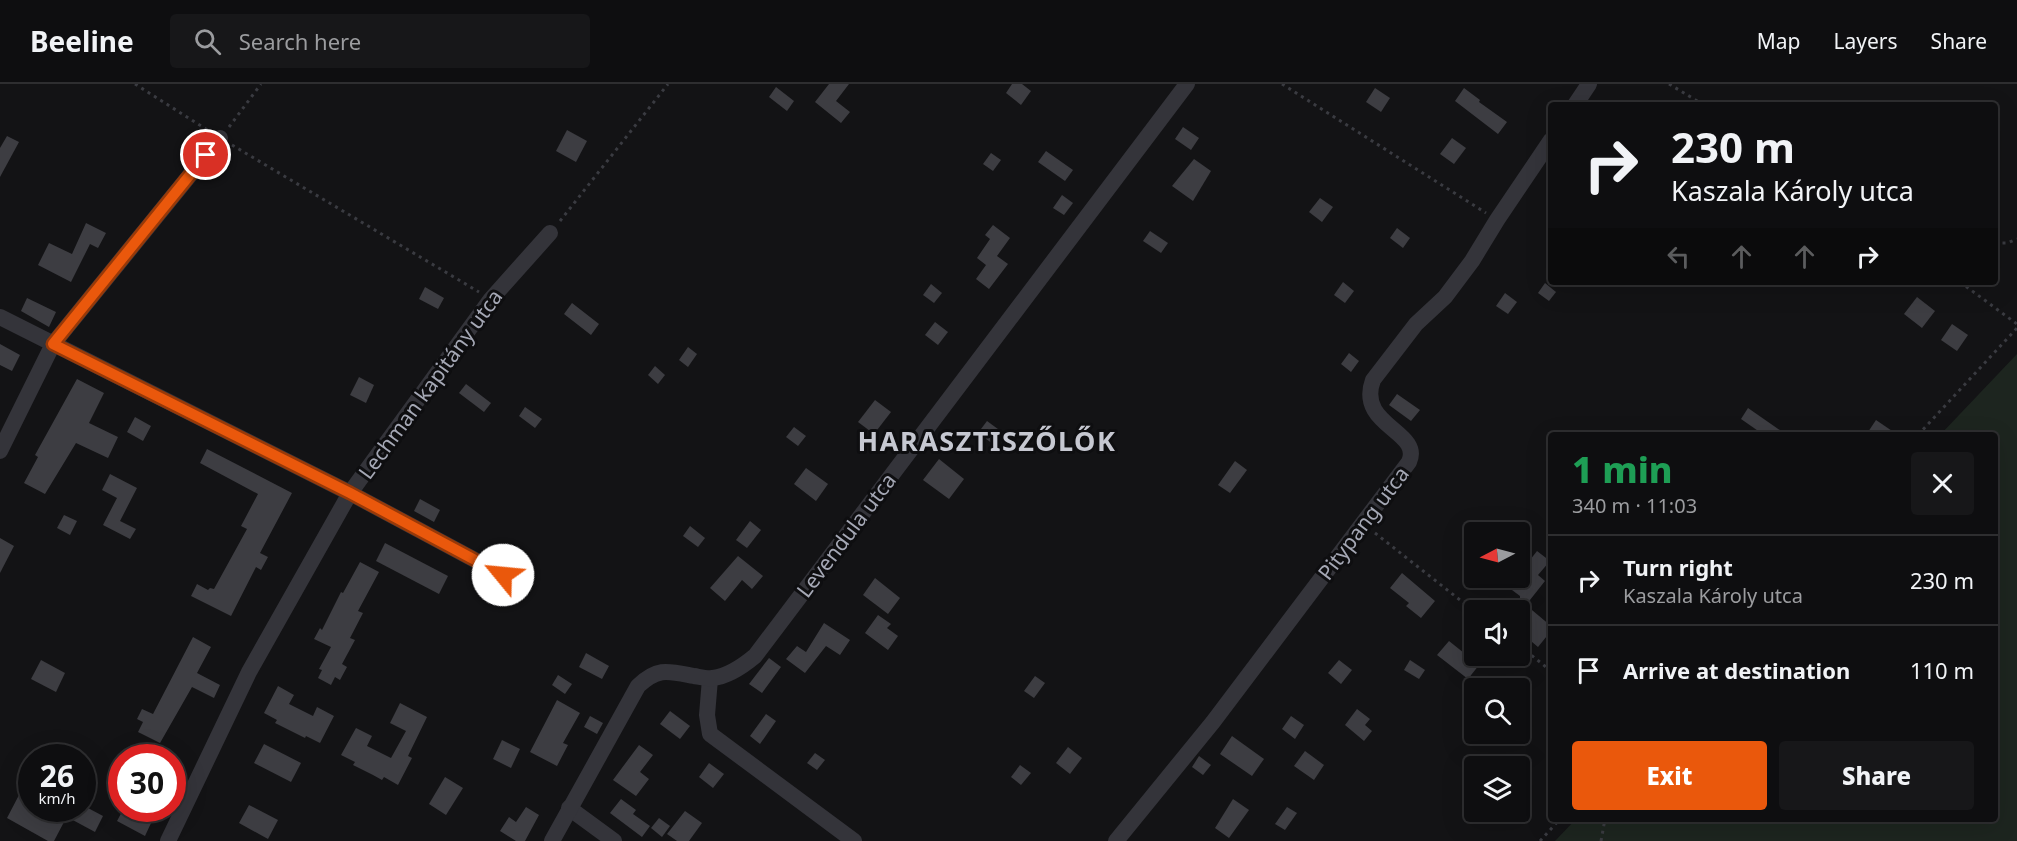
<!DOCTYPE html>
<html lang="en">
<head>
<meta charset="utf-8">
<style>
	:root { --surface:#0e0e10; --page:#171719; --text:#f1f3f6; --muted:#9b9c9f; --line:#2e2e30; --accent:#ea580c }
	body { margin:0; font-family:"Noto Sans",sans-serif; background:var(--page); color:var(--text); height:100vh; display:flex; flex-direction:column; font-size:22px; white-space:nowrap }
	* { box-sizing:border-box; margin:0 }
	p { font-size:20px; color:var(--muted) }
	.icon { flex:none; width:33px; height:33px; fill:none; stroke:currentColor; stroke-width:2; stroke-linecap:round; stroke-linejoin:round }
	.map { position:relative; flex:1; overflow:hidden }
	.details { position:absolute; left:1548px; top:348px; width:450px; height:390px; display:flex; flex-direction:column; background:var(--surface); border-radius:6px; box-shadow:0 6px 24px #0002,0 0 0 2px var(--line) }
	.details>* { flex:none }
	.top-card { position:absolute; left:1548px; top:18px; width:450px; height:183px; border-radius:6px; box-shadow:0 6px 24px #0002,0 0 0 2px var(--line); background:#0e0e10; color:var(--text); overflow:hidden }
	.needle { width:39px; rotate:264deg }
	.fabs { position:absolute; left:1464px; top:438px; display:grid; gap:12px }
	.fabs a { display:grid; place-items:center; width:66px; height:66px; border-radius:6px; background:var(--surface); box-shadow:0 6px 24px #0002,0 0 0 2px var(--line); font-size:30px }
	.speed { position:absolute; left:18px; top:660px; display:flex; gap:12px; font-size:30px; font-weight:700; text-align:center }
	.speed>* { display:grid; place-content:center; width:78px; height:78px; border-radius:50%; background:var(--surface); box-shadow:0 6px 24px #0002,0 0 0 2px var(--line); line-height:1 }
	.speed small { font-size:15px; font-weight:400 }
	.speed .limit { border:9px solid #d22; background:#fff; color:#111 }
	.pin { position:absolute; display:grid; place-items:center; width:51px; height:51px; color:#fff; margin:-26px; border:3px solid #fff; border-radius:50%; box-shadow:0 2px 6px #0007 }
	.me { position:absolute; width:66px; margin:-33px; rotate:298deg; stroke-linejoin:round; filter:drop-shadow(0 0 4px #0008) }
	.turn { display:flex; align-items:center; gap:21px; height:126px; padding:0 24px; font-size:27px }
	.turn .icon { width:78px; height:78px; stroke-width:2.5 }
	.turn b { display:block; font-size:42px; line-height:51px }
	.lanes { display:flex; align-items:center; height:57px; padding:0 24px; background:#0003; justify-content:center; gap:30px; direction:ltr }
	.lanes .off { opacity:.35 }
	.round { display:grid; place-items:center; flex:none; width:63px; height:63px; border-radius:6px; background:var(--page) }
	.head { display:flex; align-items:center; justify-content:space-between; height:102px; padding:0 24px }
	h1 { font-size:36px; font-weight:800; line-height:45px; color:#1e9e55 }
	.primary-button { display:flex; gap:12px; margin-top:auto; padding:12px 24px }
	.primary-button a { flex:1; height:69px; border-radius:6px; background:var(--accent); color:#fff; font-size:24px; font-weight:800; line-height:69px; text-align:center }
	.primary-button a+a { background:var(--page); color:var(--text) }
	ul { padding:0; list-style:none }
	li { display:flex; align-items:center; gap:18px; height:90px; padding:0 24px; border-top:2px solid var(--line) }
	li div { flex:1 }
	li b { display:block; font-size:22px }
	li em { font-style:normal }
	header { display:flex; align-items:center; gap:36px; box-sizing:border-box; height:84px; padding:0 30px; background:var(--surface); border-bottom:2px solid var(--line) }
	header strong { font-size:28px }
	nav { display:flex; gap:33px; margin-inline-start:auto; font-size:21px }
	.search { width:420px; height:54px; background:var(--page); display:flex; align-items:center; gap:15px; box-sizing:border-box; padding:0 21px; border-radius:6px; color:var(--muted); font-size:22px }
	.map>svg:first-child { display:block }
	.green { fill:#1d251f }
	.building { fill:#3d3d42 }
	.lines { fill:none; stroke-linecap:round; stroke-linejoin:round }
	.path { stroke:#3a3b41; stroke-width:3; stroke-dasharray:3 4.5; stroke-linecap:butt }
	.minor { stroke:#34343a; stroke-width:16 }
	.route-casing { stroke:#983908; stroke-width:15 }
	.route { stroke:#ea580c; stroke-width:10 }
	.labels { text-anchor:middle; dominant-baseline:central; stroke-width:6; stroke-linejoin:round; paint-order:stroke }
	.street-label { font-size:21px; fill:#a5a8b5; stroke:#0e0e10 }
	.district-label { font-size:27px; font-weight:bold; letter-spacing:1.5px; fill:#c6c8d1; stroke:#0e0e10 }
</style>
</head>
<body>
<header>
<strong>Beeline</strong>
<div class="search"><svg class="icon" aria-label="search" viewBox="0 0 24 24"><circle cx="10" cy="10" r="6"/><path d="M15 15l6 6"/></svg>Search here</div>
<nav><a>Map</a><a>Layers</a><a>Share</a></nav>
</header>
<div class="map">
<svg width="2017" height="757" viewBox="0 0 2017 757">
	<rect width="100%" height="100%" fill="#131315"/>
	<polygon class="green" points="2017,270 2017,757 1555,757 1576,735 1995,735 1995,351 1940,351"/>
	<g class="building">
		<polygon points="829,0 849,0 836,17 850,28 841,39 815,18"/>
		<polygon points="1012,0 1022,0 1031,7 1021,21 1006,9"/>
		<polygon points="776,3 794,17 787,27 769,13"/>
		<polygon points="1375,4 1390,14 1381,28 1366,18"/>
		<polygon points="1464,4 1480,16 1479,18 1507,38 1498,50 1455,17"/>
		<polygon points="1183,43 1199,54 1191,66 1175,55"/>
		<polygon points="567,46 587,57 576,78 556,67"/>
		<polygon points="7,52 19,58 0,93 0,64"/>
		<polygon points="1452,54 1466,64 1454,80 1440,70"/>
		<polygon points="1046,67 1073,86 1065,97 1038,78"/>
		<polygon points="991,69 1001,76 993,87 983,80"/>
		<polygon points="1194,75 1211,87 1193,117 1172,102"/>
		<polygon points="1062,111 1073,119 1064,131 1053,124"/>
		<polygon points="1320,114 1333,123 1322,138 1309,128"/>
		<polygon points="86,139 106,149 98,164 90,160 71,198 38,181 49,159 72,170"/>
		<polygon points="993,141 1010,154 997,172 1008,180 989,205 976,195 986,181 977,174 990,155 985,151"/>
		<polygon points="1397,144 1410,154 1403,164 1390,154"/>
		<polygon points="1150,147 1168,159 1161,169 1143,157"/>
		<polygon points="1343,198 1354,207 1345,219 1334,211"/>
		<polygon points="1545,199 1556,208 1549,217 1538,209"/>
		<polygon points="931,200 942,209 934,219 923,211"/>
		<polygon points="425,203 444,214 438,225 419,215"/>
		<polygon points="1505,209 1517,218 1508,230 1496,222"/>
		<polygon points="1917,213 1935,227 1922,244 1904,230"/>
		<polygon points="27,214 56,228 49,243 21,227"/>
		<polygon points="572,219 599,240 591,251 564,230"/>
		<polygon points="935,238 948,248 938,261 925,251"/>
		<polygon points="1952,240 1968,251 1957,267 1941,256"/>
		<polygon points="0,260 20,271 12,287 0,281"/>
		<polygon points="688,263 697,270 688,283 679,276"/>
		<polygon points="1349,269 1359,277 1351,288 1341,280"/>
		<polygon points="655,282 665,291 658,300 648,291"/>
		<polygon points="359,293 374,301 366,319 350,311"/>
		<polygon points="77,295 104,309 89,339 118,353 108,374 76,359 45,410 24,399 38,373 35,371"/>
		<polygon points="466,300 491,319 484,328 459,309"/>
		<polygon points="1397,310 1420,326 1411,337 1389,321"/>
		<polygon points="875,316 891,328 874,350 858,338"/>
		<polygon points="525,323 542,335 535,344 519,332"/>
		<polygon points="1748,324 1787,351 1764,351 1741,335"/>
		<polygon points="135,333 151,342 143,357 127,348"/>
		<polygon points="1876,336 1898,351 1866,351"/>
		<polygon points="987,337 1002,348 993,360 978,349"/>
		<polygon points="794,343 806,352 798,362 786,353"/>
		<polygon points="207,365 292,409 260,469 268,473 261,486 256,483 231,532 191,512 197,500 208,506 210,504 214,505 247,445 241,442 258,410 200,379"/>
		<polygon points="939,375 964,395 949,415 923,396"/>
		<polygon points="1235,377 1247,386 1230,409 1218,401"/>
		<polygon points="806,384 828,400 816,417 794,400"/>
		<polygon points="110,390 137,404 120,437 136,445 130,455 103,441 117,414 102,406"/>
		<polygon points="420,415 440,426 434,438 414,427"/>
		<polygon points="64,431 77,437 70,451 57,444"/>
		<polygon points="750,437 761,446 747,464 736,456"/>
		<polygon points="690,442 705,454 698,463 683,452"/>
		<polygon points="0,454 14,462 0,489"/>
		<polygon points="385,459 448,492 439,510 376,477"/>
		<polygon points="507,459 522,469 515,478 500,468"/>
		<polygon points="1537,467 1550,477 1538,491 1545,497 1526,521 1551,542 1551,547 1538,563 1520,548 1520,512 1508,503 1516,494 1520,494 1520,489"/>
		<polygon points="738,472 763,492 752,505 742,496 725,517 710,504"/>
		<polygon points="360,478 379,488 358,527 363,529 350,554 355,556 342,580 347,583 340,596 335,593 331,601 318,594 322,586 319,585 331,563 314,555 320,544 322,546 341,508 343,509"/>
		<polygon points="1402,489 1435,517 1421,534 1406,522 1409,519 1390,504"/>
		<polygon points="875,494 900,514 888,530 863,511"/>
		<polygon points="878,531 891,540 887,544 898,552 888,566 865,549"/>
		<polygon points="824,539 850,556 840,571 826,562 805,589 786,575 797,562 806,568"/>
		<polygon points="193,553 211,563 197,589 220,601 214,614 192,603 160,659 138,648 143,638 137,635 142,625 153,630"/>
		<polygon points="1449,557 1479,581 1468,595 1437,571"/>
		<polygon points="586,569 609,582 602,595 579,583"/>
		<polygon points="769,574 781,583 762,609 749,600"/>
		<polygon points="41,576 65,589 56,608 31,595"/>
		<polygon points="1339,576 1352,586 1341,600 1328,589"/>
		<polygon points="1410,576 1425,586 1419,595 1404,586"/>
		<polygon points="558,591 572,600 565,610 552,601"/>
		<polygon points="1035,592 1045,599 1034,614 1024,607"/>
		<polygon points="278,602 294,611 289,620 313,632 317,623 334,632 320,659 306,652 305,654 275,639 277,636 264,629"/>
		<polygon points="557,616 580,629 563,659 568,661 557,682 530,668"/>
		<polygon points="400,619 427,633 408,672 412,674 398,701 384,693 382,696 373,691 353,681 355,678 341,671 356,644 372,652 367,662 391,674 406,647 390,639"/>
		<polygon points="1357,625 1370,635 1365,641 1372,647 1364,657 1345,641"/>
		<polygon points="670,627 690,642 680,655 660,640"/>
		<polygon points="766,630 776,637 760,660 750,652"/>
		<polygon points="590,632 603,639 597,650 584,643"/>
		<polygon points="1291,632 1304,641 1295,655 1282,645"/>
		<polygon points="1232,652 1264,675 1252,692 1220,670"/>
		<polygon points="502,656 520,665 511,684 493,675"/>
		<polygon points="264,660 301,679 291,698 254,679"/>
		<polygon points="639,661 653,671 640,688 649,695 636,712 613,696"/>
		<polygon points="1068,663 1082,674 1070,690 1056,679"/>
		<polygon points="1305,667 1324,681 1314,696 1294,682"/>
		<polygon points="815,669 825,676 817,686 807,679"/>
		<polygon points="1199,672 1211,681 1203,691 1192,683"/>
		<polygon points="709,679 724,690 713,704 699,693"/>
		<polygon points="1020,681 1031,689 1021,701 1011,693"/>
		<polygon points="445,693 463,704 446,731 429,720"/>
		<polygon points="19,711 32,718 32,724 38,724 64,738 54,757 48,757 7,734"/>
		<polygon points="621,715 636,726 633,730 650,742 642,753 610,729"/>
		<polygon points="1233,715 1249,726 1229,754 1215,744"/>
		<polygon points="249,721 278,736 268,755 239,739"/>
		<polygon points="526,723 539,731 525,757 516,757 500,747 509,733 516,738"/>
		<polygon points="1287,723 1297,729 1285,746 1275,740"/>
		<polygon points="74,724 88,724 103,732 95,748 69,734"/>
		<polygon points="124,724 135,724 144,729 143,732 152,737 145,752 117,737"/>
		<polygon points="685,727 702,739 689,757 677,757 667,750"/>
		<polygon points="659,734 670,742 662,753 651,744"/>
	</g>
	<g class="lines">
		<g class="path">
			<polyline points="135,0 209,47"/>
			<polyline points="1282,0 1486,129"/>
			<polyline points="1669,0 1704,21"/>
			<polyline points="229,43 261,0"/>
			<polyline points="232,61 479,208"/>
			<polyline points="560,137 668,0"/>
			<polyline points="1995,159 2007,159 2017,155"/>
			<polyline points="1960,198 2017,240"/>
			<polyline points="1918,351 2017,244"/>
			<polyline points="1375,449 1474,527"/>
			<polyline points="1520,562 1551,587"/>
			<polyline points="1540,757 1560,735"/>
			<polyline points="1601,757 1605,735"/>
		</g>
		<g class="minor">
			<polyline points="1575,21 1589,0"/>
			<polyline points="0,233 350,409 503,491"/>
			<polyline points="0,367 53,260 220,54"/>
			<polyline points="710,595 707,631 710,650 854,757"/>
			<polyline points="569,724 614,757"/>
			<polyline points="168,757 249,588 350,409 491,215 550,149"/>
			<path d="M 552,757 L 638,602 C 658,583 668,587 694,592 C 700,593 707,595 713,594 C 729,592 743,582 755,572 L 1187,0"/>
			<path d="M 1116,757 L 1213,638 L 1409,378 C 1423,347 1356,342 1373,296 L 1416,240 L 1445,213 L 1472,177 L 1497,136 L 1551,56"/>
		</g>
	</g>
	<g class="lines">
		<g class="route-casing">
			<polyline id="route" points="206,71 53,260 350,409 503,491"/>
		</g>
		<use href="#route" class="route"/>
	</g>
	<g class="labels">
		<g class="street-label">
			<text transform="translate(430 300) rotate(-54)">Lechman kapitány utca</text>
			<text transform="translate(1363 439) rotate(-53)">Pitypang utca</text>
			<text transform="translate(846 451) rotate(-53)">Levendula utca</text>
		</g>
		<g class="district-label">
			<text x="987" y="356">HARASZTISZŐLŐK</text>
		</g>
	</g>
</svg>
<div class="fabs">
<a><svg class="needle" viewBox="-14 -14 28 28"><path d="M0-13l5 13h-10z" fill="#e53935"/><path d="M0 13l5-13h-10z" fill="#9b9c9f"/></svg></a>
<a><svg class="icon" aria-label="sound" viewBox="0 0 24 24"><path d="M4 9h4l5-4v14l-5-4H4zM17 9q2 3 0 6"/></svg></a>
<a><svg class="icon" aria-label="search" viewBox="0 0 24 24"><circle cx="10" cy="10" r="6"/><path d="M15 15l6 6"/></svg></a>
<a><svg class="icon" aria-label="layers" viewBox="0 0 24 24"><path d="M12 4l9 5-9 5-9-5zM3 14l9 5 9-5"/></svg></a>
</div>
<div class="speed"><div>26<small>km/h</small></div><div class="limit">30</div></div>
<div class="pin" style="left:206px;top:71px;background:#d93025"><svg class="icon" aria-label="arrive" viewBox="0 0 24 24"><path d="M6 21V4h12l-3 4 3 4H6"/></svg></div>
<svg class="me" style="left:503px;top:491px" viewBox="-20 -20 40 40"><circle r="19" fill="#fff"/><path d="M0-13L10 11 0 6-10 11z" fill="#ea580c"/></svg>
<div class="top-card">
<div class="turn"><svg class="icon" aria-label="right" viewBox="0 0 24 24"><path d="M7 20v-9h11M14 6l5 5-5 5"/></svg><div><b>230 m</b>Kaszala Károly utca</div></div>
<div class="lanes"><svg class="icon off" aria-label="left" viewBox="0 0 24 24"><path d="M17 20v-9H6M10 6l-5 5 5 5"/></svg><svg class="icon off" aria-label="ahead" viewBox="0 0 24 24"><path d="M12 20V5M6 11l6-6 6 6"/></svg><svg class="icon off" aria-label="ahead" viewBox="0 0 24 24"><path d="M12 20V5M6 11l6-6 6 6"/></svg><svg class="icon" aria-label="right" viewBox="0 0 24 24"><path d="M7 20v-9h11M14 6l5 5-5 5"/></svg></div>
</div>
<section class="details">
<div class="head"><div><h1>1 min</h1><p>340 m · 11:03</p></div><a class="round"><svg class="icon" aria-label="close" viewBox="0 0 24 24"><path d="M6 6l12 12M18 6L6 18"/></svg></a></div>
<ul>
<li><svg class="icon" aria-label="right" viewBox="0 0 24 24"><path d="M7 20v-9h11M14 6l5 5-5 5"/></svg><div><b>Turn right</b><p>Kaszala Károly utca</p></div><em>230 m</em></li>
<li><svg class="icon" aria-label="arrive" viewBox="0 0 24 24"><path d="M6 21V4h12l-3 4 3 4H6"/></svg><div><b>Arrive at destination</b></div><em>110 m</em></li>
</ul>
<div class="primary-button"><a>Exit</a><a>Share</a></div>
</section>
</div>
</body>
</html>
